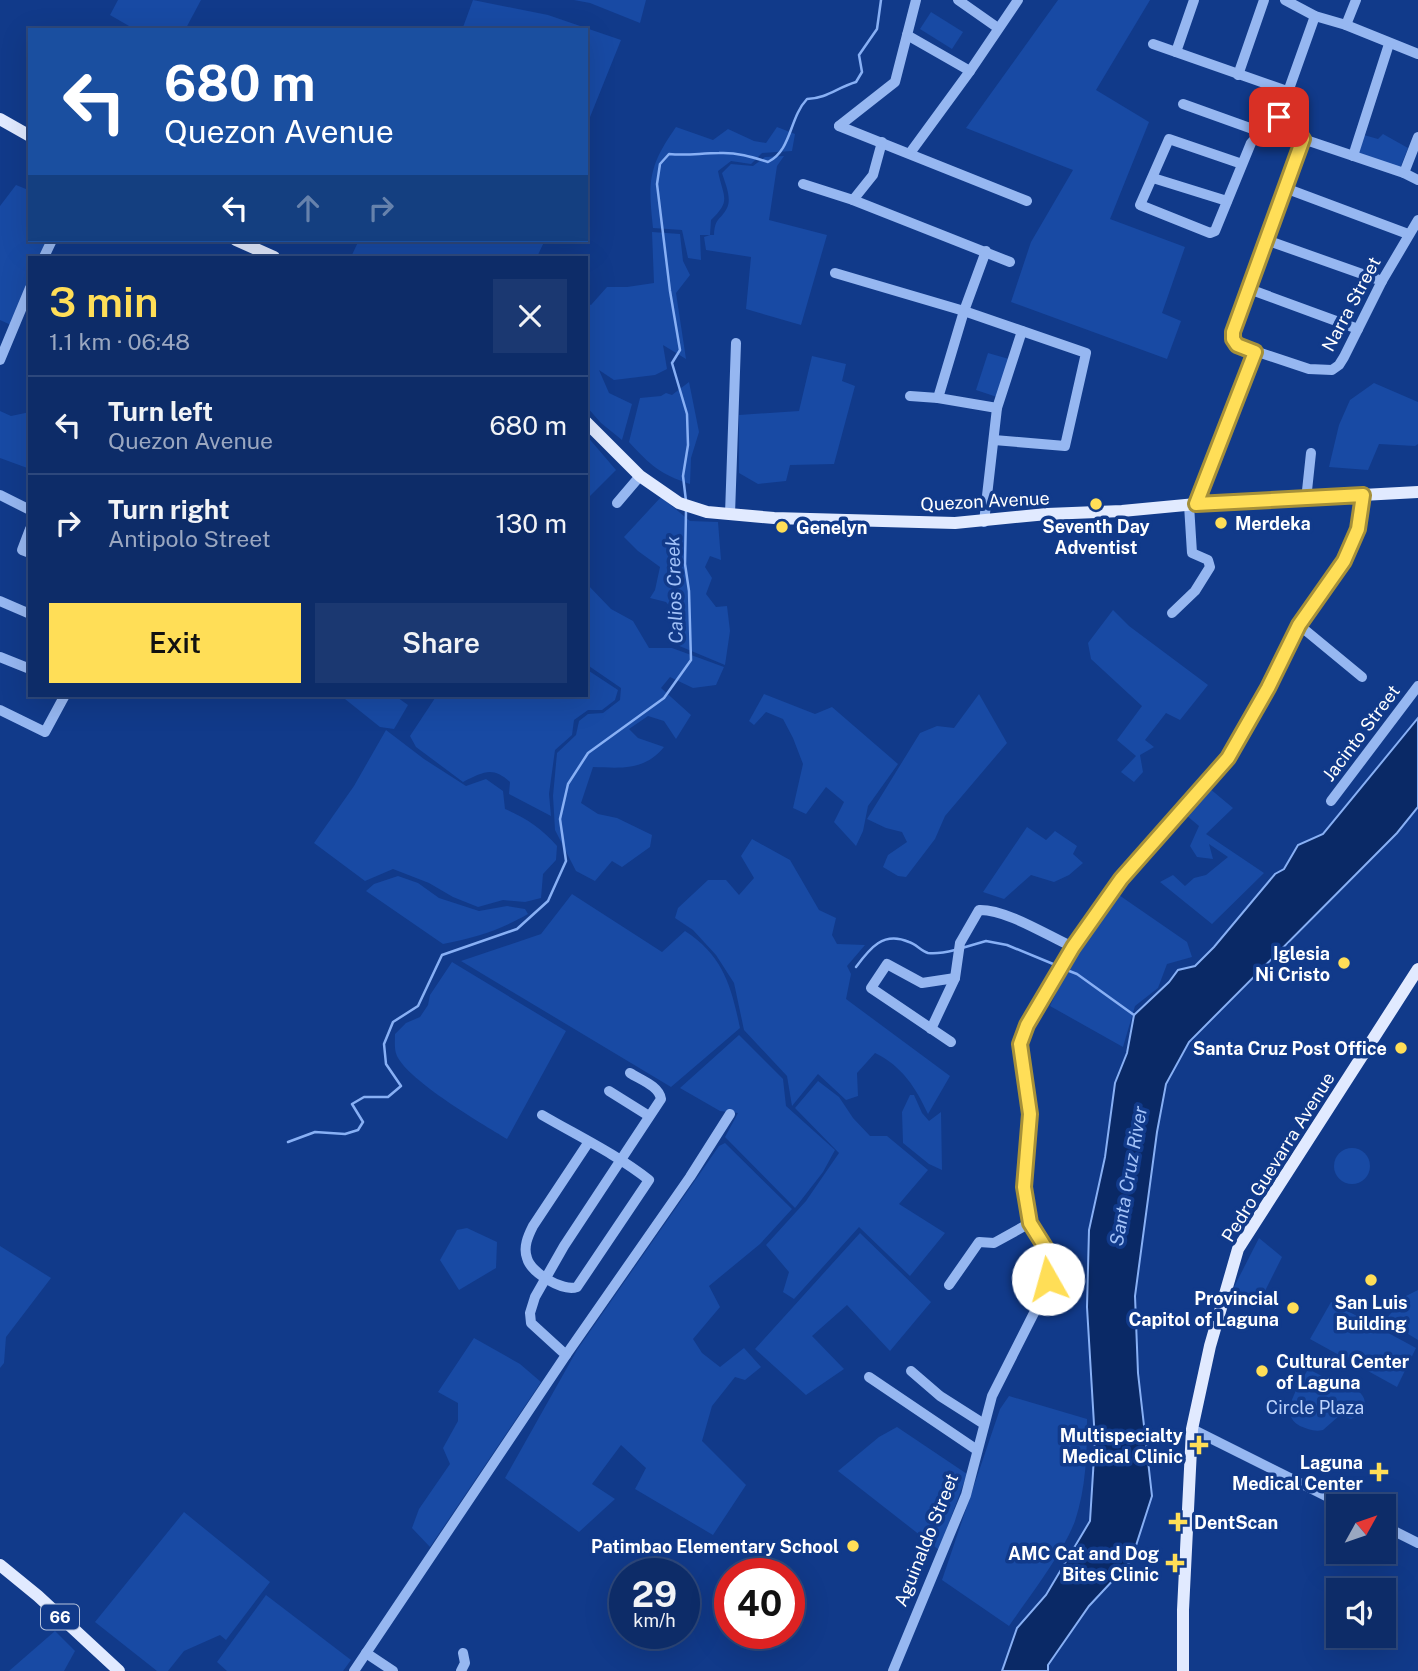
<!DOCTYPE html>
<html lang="en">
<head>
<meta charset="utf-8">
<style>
	:root { --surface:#0d2c68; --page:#1b3871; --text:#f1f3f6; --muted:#9aa7c0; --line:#2d487c; --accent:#ffde57 }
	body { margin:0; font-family:"Public Sans",sans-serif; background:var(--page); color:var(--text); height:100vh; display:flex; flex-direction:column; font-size:26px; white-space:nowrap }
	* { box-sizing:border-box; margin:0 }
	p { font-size:23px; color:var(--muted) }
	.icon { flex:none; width:38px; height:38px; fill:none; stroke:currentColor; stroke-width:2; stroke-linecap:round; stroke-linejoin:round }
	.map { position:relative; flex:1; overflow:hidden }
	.side { position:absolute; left:28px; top:256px; width:560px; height:441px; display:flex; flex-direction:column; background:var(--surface); border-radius:0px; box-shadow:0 7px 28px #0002,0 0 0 2px var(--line) }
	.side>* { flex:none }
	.top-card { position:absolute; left:28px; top:28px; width:560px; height:214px; border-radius:0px; box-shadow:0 7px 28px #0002,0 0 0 2px var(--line); background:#1a4fa0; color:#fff; overflow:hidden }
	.needle { width:46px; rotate:50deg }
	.controls { position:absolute; left:1326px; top:1494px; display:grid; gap:14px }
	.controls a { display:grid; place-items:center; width:70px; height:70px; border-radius:0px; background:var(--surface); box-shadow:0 7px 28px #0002,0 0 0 2px var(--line); font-size:35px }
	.speed { position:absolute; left:609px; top:1558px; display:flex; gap:14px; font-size:35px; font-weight:700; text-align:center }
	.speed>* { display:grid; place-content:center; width:91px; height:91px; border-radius:50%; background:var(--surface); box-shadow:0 7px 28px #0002,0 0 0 2px var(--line); line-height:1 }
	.speed small { font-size:18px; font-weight:400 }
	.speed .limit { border:10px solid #d22; background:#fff; color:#111 }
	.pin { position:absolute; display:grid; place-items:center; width:60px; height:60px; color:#fff; margin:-30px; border-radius:14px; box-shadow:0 4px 10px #0006 }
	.me { position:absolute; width:77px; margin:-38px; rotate:353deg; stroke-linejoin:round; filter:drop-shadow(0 0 5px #0008) }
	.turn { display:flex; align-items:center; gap:24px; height:147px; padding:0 21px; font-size:32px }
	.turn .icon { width:91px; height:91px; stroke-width:2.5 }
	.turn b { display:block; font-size:49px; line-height:60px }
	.lanes { display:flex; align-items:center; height:66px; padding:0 21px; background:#0003; justify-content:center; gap:35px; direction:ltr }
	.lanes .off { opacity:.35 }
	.round { display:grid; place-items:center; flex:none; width:74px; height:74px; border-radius:0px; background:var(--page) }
	.overview { display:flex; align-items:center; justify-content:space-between; height:119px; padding:0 21px }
	h1 { font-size:42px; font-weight:600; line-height:52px; color:var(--accent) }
	.button { display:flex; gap:14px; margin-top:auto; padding:14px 21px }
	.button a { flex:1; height:80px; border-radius:0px; background:var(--accent); color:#111; font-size:28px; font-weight:600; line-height:80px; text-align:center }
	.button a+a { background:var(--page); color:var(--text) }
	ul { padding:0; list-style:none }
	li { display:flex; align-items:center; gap:21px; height:98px; padding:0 21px; border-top:2px solid var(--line) }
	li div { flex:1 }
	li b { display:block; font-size:26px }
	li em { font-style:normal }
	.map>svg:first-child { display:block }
	.green { fill:#184aa4 }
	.water { fill:#0a2966; stroke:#88b0f5; stroke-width:2 }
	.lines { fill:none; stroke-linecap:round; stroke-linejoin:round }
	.stream { stroke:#88b0f5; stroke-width:2.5 }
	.minor { stroke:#96b7f1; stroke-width:10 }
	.major { stroke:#e1eaff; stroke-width:12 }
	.route-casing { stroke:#a69039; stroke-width:18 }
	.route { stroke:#ffde57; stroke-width:12 }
	.poi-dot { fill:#ffde57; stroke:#113a8a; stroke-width:2.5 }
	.labels { text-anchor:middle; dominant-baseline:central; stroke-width:7; stroke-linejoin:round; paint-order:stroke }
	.shield { fill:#113a8a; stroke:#b8c4dc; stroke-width:2 }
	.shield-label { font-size:16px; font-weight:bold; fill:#fff }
	.street-label { font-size:18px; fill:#fff; stroke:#113a8a }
	.poi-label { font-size:18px; font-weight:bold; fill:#fff; stroke:#113a8a; text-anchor:end }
	.park-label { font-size:18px; fill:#bdd4fd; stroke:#113a8a }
	.water-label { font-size:19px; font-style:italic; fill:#a2c2f9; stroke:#113a8a }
</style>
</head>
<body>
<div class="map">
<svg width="1418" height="1671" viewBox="0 0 1418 1671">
	<rect width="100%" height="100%" fill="#113a8a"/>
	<g class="green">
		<polygon points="118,0 201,0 185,30 136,30 110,15"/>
		<polygon points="473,0 548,15 621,40 586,127 586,30 462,30"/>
		<polygon points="574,0 646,0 640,23 590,3"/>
		<polygon points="1058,0 1150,0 1096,90 1149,122 1110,219 1185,247 1162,313 1181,321 1167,359 1011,302 1031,242 1073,170 966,128"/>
		<polygon points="931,12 963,32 952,49 920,29"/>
		<path d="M 676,127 L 713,140 L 728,129 L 754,141 L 766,143 L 777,127 L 795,134 L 792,151 L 762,153 L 751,164 L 731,161 L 718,171 C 723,197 732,200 711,220 L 710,235 L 714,235 C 715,217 720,221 727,208 C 732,198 725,183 722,173 L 731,164 L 753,166 L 765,157 L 784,156 L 777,166 L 769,220 L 827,235 L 801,325 L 746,309 L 751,257 L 706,250 L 704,237 L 710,235 L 700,235 L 701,260 L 688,258 L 682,230 L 653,228 C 648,181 648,167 676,127 Z"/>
		<polygon points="1383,134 1408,148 1400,168 1358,155 1364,135 1378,139"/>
		<polygon points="16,185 26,189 30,195 30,240 46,240 39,257 30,257 30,278 11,325 0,320 0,206"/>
		<polygon points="652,232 680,234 683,261 690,275 676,293 686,359 663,345 667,369 655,375 614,380 599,370 609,393 632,404 622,440 601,423 586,406 586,303 591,305 607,287 627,287 654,283"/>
		<polygon points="359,240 551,240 549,243 544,242 537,257 351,257"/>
		<polygon points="988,353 1009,359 997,397 976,390"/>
		<polygon points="812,356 846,364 842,381 855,386 834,464 790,465 786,481 758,484 739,473 739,415 799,411"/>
		<path d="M 689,382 L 699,432 L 691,458 L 690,484 C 660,474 650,465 629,442 L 640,398 L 661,396 L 666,393 L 672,395 Z"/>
		<polygon points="1374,383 1418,402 1418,444 1415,446 1379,444 1368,470 1329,467 1339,425 1350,400"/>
		<polygon points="0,411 11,416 30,412 30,469 0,458"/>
		<polygon points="586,435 616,470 586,500"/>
		<polygon points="661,497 690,521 718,522 721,560 710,556 705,567 712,578 706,594 716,607 727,606 730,631 725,665 677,645 677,615 666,602 650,598 655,590 660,567 638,551 624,537"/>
		<path d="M 586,583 L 611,609 L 633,621 L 649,648 L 672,648 L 724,667 L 716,685 L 693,688 L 670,677 L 661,688 L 691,715 L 676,739 L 664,721 L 648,716 L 629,729 L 638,738 L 664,747 C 644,771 622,768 593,767 L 581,803 L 598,814 L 617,818 L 652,835 L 650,847 L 622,867 L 612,861 L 595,881 L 576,871 L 555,830 L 553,796 L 557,753 L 576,735 L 579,721 L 588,714 L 603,713 L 620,700 L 621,688 L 586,664 Z"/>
		<polygon points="1113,610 1129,626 1208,685 1180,720 1166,713 1145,740 1154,747 1140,755 1143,772 1134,782 1121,772 1136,756 1117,740 1142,706 1091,659 1088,643"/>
		<path d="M 586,669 L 618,690 L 615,700 L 602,710 L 588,710 L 574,720 L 572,735 L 555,750 L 549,794 L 551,816 L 509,794 L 510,782 C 492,766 484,772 463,782 L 416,747 L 410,736 L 437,695 L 586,695 Z"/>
		<polygon points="764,694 815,714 832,707 898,764 868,806 863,831 856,846 834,822 844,802 826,787 806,814 793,808 803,764 793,738 783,719 766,712 754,725 749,721"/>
		<polygon points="979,694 1007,743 945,816 935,839 906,877 898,876 883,867 888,855 907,842 902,832 886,828 867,819 920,733 937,726 954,728"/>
		<polygon points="340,695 394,695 408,705 394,729 380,727"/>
		<path d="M 386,730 L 424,759 L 466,786 L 486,779 L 503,791 L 505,809 C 526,818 542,829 557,846 L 556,860 L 543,874 L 541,898 L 525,902 L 503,900 L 478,907 L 453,897 L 429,883 L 393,869 L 365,881 L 314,843 L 354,786 Z"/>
		<polygon points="1209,788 1233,808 1206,834 1264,873 1212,924 1160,882 1173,875 1185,886 1194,878 1206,875 1228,857 1209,844 1213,859 1197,857 1190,846 1199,826 1186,815"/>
		<polygon points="1027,827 1046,840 1055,831 1077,846 1073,854 1083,863 1069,875 1054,882 1031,875 1004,899 983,892"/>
		<path d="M 752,839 L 790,860 L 819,910 L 836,918 L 832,935 L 837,944 L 865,945 L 847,966 L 851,974 L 846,999 L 950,1076 L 928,1114 C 916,1088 902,1066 875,1053 L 857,1073 L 858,1096 L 846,1100 L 818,1074 L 792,1106 L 787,1076 L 744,1030 L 734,983 L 716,955 L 693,930 L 675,918 L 678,908 L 708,880 L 726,880 L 739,895 L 754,878 L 741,856 Z"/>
		<path d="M 398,876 L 418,883 L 439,898 L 479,911 L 507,906 L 525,909 L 528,914 C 498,931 477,937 443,944 L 366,891 L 374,884 Z"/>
		<polygon points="1116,893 1187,942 1192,957 1167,964 1158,988 1135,1006 1123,1047 1050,1006 1070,963"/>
		<path d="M 572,894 L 662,952 L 685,931 C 723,956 731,985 740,1028 L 671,1087 L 461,961 L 541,934 Z"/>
		<path d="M 452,962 L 566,1031 L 507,1139 C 481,1123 410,1082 397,1056 C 394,1050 395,1041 395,1034 L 406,1023 L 420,1017 L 428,1005 L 430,995 Z"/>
		<polygon points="739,1035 783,1079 786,1106 835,1150 823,1172 795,1208 725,1137 738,1113 720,1111 680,1088"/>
		<polygon points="818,1081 839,1097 853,1118 870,1136 887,1136 928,1170 899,1204 945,1233 910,1276 859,1227 794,1299 783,1292 789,1272 766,1245 806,1201 839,1153 795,1108"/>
		<polygon points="910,1095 914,1095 922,1113 929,1121 941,1112 942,1170 929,1164 903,1143 902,1112"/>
		<polygon points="725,1143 792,1209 760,1244 709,1286 720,1307 693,1339 702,1353 720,1367 744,1348 761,1367 745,1380 735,1377 712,1406 702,1441 746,1485 713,1535 635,1489 646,1468 621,1445 592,1484 615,1499 579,1532 505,1478 577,1350 719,1146"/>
		<circle cx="1352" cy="1166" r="18"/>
		<polygon points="467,1228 497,1242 496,1268 459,1290 440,1260 457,1230"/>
		<polygon points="860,1233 931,1302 890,1351 847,1305 812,1336 844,1369 806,1395 755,1349"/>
		<polygon points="1259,1238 1282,1257 1261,1299 1233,1289"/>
		<polygon points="0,1246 51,1278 6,1337 4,1363 0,1368"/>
		<polygon points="1418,1290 1418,1340 1385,1320 1406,1296"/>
		<polygon points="1331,1302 1416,1348 1397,1387 1310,1339"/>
		<polygon points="474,1338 520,1364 541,1382 430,1547 412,1528 419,1509 450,1464 443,1448 458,1421 458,1403 438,1392"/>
		<path d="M 1308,1369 L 1340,1385 L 1343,1391 L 1354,1389 C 1365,1394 1367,1402 1363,1413 L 1351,1419 L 1340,1415 L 1323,1430 C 1314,1432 1308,1429 1300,1426 C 1277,1414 1300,1385 1308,1369 Z"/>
		<path d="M 1009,1396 L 1087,1419 C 1087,1454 1086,1488 1075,1521 C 1063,1553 1029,1597 1009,1626 L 942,1580 L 1000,1409 Z"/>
		<polygon points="897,1427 967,1474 939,1550 838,1471 879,1437"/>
		<polygon points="184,1512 270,1582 226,1640 220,1635 184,1651 168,1671 157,1671 95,1622"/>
		<polygon points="266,1595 351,1660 343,1671 227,1671 217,1662"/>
		<polygon points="55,1631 75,1651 64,1671 9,1671"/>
	</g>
	<polygon class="water" points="1418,718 1418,807 1397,833 1189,1042 1166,1084 1157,1132 1135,1296 1138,1373 1152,1496 1131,1561 1089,1606 1048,1665 1048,1671 1002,1671 1017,1628 1046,1595 1090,1521 1095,1441 1087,1307 1089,1230 1105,1157 1115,1083 1127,1053 1134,1015 1169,982 1178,970 1195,966 1214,947 1275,874 1284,869 1298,845 1323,834"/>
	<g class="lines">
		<g class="stream">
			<path d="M 686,501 L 683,476 L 688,445 L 687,414 L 672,363 L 680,350 L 670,291 L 657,184 L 660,164 L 669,154 C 688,156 700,153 719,153 C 736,152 752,157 768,162 C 792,150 789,118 807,99 C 828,98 836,88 856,82 L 862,72 L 859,55 L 877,29 L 881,0"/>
			<polyline points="962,948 986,941 1007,945 1058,966"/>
			<path d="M 856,967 C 870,948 883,931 909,942 C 916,944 921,951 928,953 C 936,954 947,952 955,950"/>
			<polyline points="1064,969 1077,974 1134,1015"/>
			<polyline points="288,1142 315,1132 345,1134 358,1130 363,1122 352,1104 364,1097 388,1097 401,1086 386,1064 384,1044 393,1022 418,1006 442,955 517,929 548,901 566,861 560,819 568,784 588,753 664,698 691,660 689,591 685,564 686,511"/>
		</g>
		<g class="minor">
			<polyline points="958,0 998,28"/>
			<polyline points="1285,0 1315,16 1346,25 1418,54"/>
			<polyline points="1315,16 1279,117 1280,124 1285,131 1303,139 1404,173 1418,180"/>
			<polyline points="1346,25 1356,0"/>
			<polyline points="907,35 970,71"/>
			<polyline points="1153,44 1287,91"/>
			<polyline points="1176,52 1194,0"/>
			<polyline points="1238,75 1264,0"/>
			<polyline points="1183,104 1261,132"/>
			<polyline points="839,126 1027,201"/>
			<polyline points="839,126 895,82 916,0"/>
			<polyline points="1303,139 1233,332 1233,339 1237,345 1309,369 1332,370 1339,365 1344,357 1382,281 1418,220"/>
			<polyline points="910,153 970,71 1018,0"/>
			<polyline points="1353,156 1389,44"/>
			<polyline points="1242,164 1169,139 1140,205 1210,233 1215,231 1251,143 1261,132 1280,124"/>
			<polyline points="1404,173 1418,137"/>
			<polyline points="1153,178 1227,201"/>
			<polyline points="803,184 853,200 1010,262"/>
			<polyline points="1285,188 1408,234"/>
			<polyline points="853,200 873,175 882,142"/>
			<polyline points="1266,240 1382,281"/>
			<polyline points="44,257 52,240"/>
			<polyline points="835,273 964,311 1086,353 1065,446 994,440"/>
			<polyline points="1249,289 1358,329"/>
			<polyline points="0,360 30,288"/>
			<polyline points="910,396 938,398 997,408"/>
			<polyline points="938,398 964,311 986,251"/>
			<polyline points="0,495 30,510"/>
			<polyline points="1306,500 1311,453"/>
			<polyline points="617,503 640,476"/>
			<polyline points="1196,504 1255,352"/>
			<polyline points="730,514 736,343"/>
			<polyline points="984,522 997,408 1022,331"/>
			<polyline points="30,529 22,550 30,553"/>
			<polyline points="0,601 30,614"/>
			<polyline points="1172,613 1195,591 1210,567 1208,560 1192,553 1189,505"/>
			<polyline points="1299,625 1362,677"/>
			<polyline points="0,657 30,669"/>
			<polyline points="0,710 45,732 65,695"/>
			<polyline points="1331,801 1418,686"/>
			<path d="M 931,1029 L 955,978 L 960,943 L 979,910 C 1006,909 1048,936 1073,947"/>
			<polyline points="951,1042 871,988 887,964 922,983 955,978"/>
			<polyline points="609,1091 649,1116"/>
			<path d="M 542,1115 C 578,1136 616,1154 649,1180 L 577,1287 C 563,1292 531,1273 527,1258 C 523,1247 528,1236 533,1226 L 588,1143"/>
			<polyline points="949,1285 979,1242 994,1243 1030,1223"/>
			<polyline points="566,1355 690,1177 730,1114"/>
			<polyline points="911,1371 940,1396 984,1424"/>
			<polyline points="869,1377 977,1450"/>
			<polyline points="1192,1429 1348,1507"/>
			<polyline points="1384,1526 1418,1543"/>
			<polyline points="366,1653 393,1671"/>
			<path d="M 354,1671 L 566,1355 L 531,1323 L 530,1313 L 535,1297 L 564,1246 L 661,1099 C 659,1086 641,1080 630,1073"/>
			<polyline points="461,1671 465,1663 463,1653"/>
			<polyline points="893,1671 966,1495 992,1396 1037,1307 1048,1279 1050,1265 1045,1247 1030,1223 1024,1187 1030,1114 1020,1044 1027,1025 1073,947 1121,879 1228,758 1268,688 1299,625 1344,561 1358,529 1363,495"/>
		</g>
		<g class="major">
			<polyline points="0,119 30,136"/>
			<polyline points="236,240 274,257"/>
			<polyline points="586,422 640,476 679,503 707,512 774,518 955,523 1047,514 1122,511 1196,504 1418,492"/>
			<polyline points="0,1565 38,1596 119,1671"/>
			<polyline points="1183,1671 1183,1610 1192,1429 1210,1346 1238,1249 1418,969"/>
		</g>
	</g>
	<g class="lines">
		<g class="route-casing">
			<path id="route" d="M 1048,1279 L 1050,1265 L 1045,1247 L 1030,1223 L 1024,1187 L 1030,1114 L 1020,1044 L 1027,1025 L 1073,947 L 1121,879 L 1228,758 L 1268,688 L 1299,625 L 1344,561 L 1358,529 L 1363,495 L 1196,504 L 1255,352 L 1237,345 L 1233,339 L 1233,332 L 1303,139 C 1291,134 1280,130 1279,117"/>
		</g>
		<use href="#route" class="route"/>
	</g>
	<g class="poi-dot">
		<circle cx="1096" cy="504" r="7"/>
		<circle cx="1221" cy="523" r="7"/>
		<circle cx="782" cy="527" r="7"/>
		<circle cx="1344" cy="963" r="7"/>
		<circle cx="1401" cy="1048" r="7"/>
		<circle cx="1371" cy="1280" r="7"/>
		<circle cx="1293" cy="1308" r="7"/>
		<circle cx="1262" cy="1371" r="7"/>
		<path d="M1195.5 1434.5h7v7h7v7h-7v7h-7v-7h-7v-7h7z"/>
		<path d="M1375.5 1461.5h7v7h7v7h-7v7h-7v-7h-7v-7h7z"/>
		<path d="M1174.5 1511.5h7v7h7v7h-7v7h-7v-7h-7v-7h7z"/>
		<circle cx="853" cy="1546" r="7"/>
		<path d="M1171.5 1552.5h7v7h7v7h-7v7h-7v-7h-7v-7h7z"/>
	</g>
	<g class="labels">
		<rect class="shield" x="41" y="1604.5" width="38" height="25" rx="5"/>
		<g class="shield-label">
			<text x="60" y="1617">66</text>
		</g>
		<g class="street-label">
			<text transform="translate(1351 304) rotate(-62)">Narra Street</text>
			<text transform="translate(985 501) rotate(-3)">Quezon Avenue</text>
			<text transform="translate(1361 733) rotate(-53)">Jacinto Street</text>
			<text transform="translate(1278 1157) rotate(-58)">Pedro Guevarra Avenue</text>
			<text transform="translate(926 1540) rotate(-68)">Aguinaldo Street</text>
		</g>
		<g class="poi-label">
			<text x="1235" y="523" text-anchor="start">Merdeka</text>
			<text x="1096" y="526" text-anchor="middle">Seventh Day<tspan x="1096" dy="21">Adventist</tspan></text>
			<text x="796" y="527" text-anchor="start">Genelyn</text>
			<text x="1330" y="953">Iglesia<tspan x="1330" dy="21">Ni Cristo</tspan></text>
			<text x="1387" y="1048">Santa Cruz Post Office</text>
			<text x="1279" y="1298">Provincial<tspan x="1279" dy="21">Capitol of Laguna</tspan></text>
			<text x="1371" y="1302" text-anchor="middle">San Luis<tspan x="1371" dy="21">Building</tspan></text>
			<text x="1276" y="1361" text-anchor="start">Cultural Center<tspan x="1276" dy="21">of Laguna</tspan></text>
			<text x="1183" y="1435">Multispecialty<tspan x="1183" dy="21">Medical Clinic</tspan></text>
			<text x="1363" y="1462">Laguna<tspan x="1363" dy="21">Medical Center</tspan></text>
			<text x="1194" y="1522" text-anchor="start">DentScan</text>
			<text x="839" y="1546">Patimbao Elementary School</text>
			<text x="1159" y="1553">AMC Cat and Dog<tspan x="1159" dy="21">Bites Clinic</tspan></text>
		</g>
		<g class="park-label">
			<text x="1315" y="1407">Circle Plaza</text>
		</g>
		<g class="water-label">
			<text transform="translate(674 590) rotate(-92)">Calios Creek</text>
			<text transform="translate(1128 1176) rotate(-80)">Santa Cruz River</text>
		</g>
	</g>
</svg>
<div class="controls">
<a><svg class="needle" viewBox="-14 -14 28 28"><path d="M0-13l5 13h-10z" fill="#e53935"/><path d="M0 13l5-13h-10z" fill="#9aa7c0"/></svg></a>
<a><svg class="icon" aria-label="sound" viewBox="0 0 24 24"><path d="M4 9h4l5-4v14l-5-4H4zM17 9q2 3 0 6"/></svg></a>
</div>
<div class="speed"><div>29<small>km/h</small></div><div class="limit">40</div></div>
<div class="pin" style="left:1279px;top:117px;background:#d93025"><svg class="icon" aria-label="arrive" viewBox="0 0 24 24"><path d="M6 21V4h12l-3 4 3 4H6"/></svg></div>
<svg class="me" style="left:1048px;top:1279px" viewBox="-20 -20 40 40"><circle r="19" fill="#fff"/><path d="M0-13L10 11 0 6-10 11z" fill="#ffde57"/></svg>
<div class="top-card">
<div class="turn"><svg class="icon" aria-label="left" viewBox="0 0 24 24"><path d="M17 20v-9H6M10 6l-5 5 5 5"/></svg><div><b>680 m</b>Quezon Avenue</div></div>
<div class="lanes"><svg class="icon" aria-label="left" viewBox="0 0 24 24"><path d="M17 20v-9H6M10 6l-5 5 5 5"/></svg><svg class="icon off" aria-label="ahead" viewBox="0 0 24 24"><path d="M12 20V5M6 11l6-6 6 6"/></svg><svg class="icon off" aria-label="right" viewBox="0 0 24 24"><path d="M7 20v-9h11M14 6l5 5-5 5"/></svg></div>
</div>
<section class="side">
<div class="overview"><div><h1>3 min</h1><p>1.1 km · 06:48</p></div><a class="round"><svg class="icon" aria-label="close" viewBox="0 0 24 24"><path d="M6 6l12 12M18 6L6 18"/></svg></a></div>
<ul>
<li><svg class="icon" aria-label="left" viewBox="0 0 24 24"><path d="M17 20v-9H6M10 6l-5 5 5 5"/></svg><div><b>Turn left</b><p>Quezon Avenue</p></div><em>680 m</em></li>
<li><svg class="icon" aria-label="right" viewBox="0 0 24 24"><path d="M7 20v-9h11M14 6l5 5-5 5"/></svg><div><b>Turn right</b><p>Antipolo Street</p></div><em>130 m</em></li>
</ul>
<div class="button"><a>Exit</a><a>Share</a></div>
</section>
</div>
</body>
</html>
